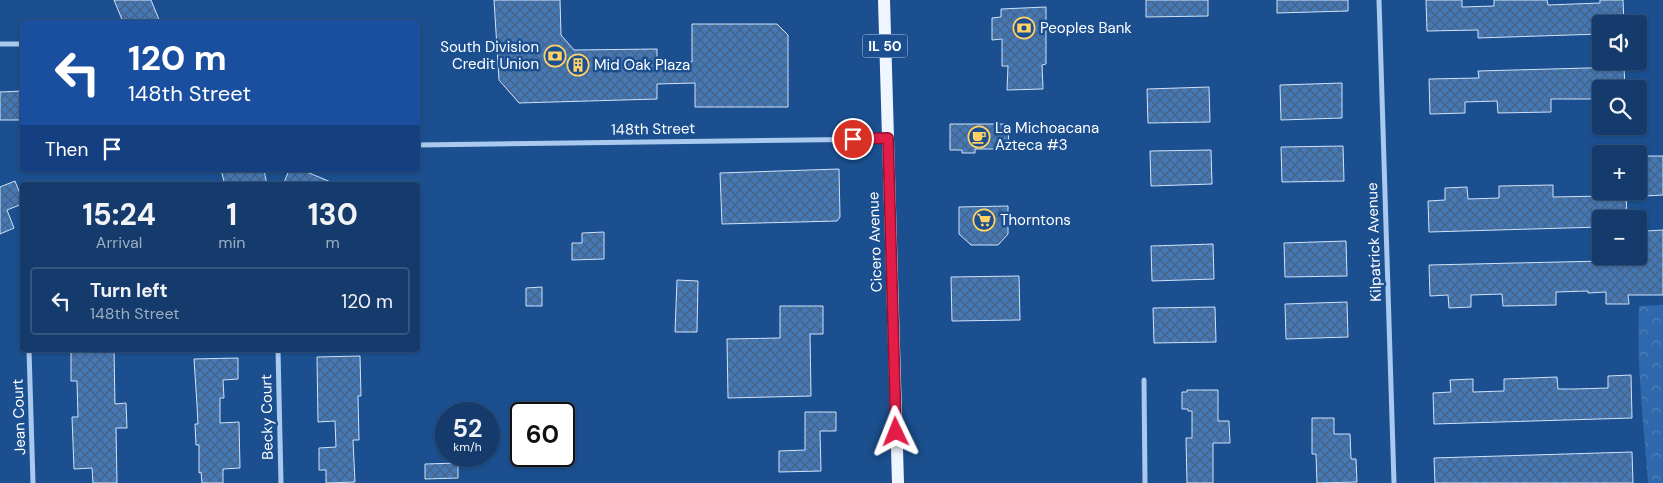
<!DOCTYPE html>
<html lang="en">
<head>
<meta charset="utf-8">
<style>
	:root { --surface:#143b6b; --page:#214673; --text:#f1f3f6; --muted:#9dadc1; --line:#33557e }
	body { margin:0; font-family:"DM Sans",sans-serif; background:var(--page); color:var(--text); height:100vh; display:flex; flex-direction:column; font-size:19px; white-space:nowrap }
	* { box-sizing:border-box; margin:0 }
	p { font-size:16px; color:var(--muted) }
	.icon { flex:none; width:28px; height:28px; fill:none; stroke:currentColor; stroke-width:2; stroke-linecap:round; stroke-linejoin:round }
	.map { position:relative; flex:1; overflow:hidden }
	.details { position:absolute; left:20px; top:182px; width:400px; height:170px; display:flex; flex-direction:column; background:var(--surface); border-radius:5px; box-shadow:0 1px 4px #0004,0 0 0 1px var(--line) }
	.details>* { flex:none }
	.banner { position:absolute; left:20px; top:20px; width:400px; height:152px; border-radius:5px; box-shadow:0 1px 4px #0004,0 0 0 1px var(--line); background:#1a4fa0; color:#fff; overflow:hidden }
	.tools { position:absolute; left:1592px; top:15px; display:grid; gap:10px }
	.tools a { display:grid; place-items:center; width:55px; height:55px; border-radius:5px; background:var(--surface); box-shadow:0 1px 4px #0004,0 0 0 1px var(--line); font-size:25px }
	.speed { position:absolute; left:435px; top:402px; display:flex; gap:10px; font-size:25px; font-weight:700; text-align:center }
	.speed>* { display:grid; place-content:center; width:65px; height:65px; border-radius:50%; background:var(--surface); box-shadow:0 1px 4px #0004,0 0 0 1px var(--line); line-height:1 }
	.speed small { font-size:12px; font-weight:400 }
	.speed .limit { border:2px solid #111; border-radius:8px; background:#fff; color:#111 }
	.pin { position:absolute; display:grid; place-items:center; width:42px; height:42px; color:#fff; margin:-21px; border:2px solid #fff; border-radius:50%; box-shadow:0 1px 5px #0007 }
	.me { position:absolute; width:55px; margin:-28px; rotate:358deg; stroke-linejoin:round; filter:drop-shadow(0 0 4px #0008) }
	.turn { display:flex; align-items:center; gap:18px; height:105px; padding:0 25px; font-size:22px }
	.turn .icon { width:65px; height:65px; stroke-width:2.5 }
	.turn b { display:block; font-size:35px; line-height:42px }
	.then { display:flex; align-items:center; height:48px; padding:0 25px; background:#0003; gap:10px; font-size:19px }
	.eta { display:flex; justify-content:space-evenly; align-items:center; height:85px; text-align:center }
	.eta b { font-size:30px; font-weight:700; line-height:35px }
	ul { padding:0; list-style:none }
	li { display:flex; align-items:center; gap:15px; height:68px; margin:0 10px 8px; padding:0 15px; border:2px solid var(--line); border-radius:5px }
	li div { flex:1 }
	li b { display:block; font-size:19px }
	li em { font-style:normal }
	.map>svg:first-child { display:block }
	.forest { fill:url(#forest-crowns) }
	.building { fill:url(#building-cross-hatch); stroke:#cfe3fa }
	.lines { fill:none; stroke-linecap:round; stroke-linejoin:round }
	.minor { stroke:#a9c9ee; stroke-width:5 }
	.primary { stroke:#f0f6ff; stroke-width:12 }
	.route-casing { stroke:#92132f; stroke-width:12 }
	.route { stroke:#e11d48; stroke-width:9 }
	.labels { text-anchor:middle; dominant-baseline:central; stroke-width:5; stroke-linejoin:round; paint-order:stroke }
	.shield { fill:#1b4f8f; stroke:#bbcadd; stroke-width:1 }
	.shield-label { font-size:14px; font-weight:bold; fill:#fff }
	.poi-label { font-size:15px; fill:#fff; stroke:#1b4f8f; text-anchor:start }
	.street-label { font-size:15px; fill:#fff; stroke:#1b4f8f }
</style>
</head>
<body>
<div class="map">
<svg width="1663" height="483" viewBox="0 0 1663 483">
	<defs>
		<pattern id="forest-crowns" width="20" height="18" patternUnits="userSpaceOnUse" patternTransform="scale(1.25)"><rect width="20" height="18" fill="#2e69ad"/><path d="M2 6a3 3 0 1 1 6 0M12 15a3 3 0 1 1 6 0" fill="none" stroke="#4d80b9"/></pattern>
		<pattern id="building-cross-hatch" width="8" height="8" patternUnits="userSpaceOnUse" patternTransform="scale(1.25)"><rect width="8" height="8" fill="#4478b7"/><path d="M0 0l8 8M0 8l8-8" fill="none" stroke="#486282"/></pattern>
	</defs>
	<rect width="100%" height="100%" fill="#1b4f8f"/>
	<path class="forest" d="M 1663,305 L 1663,483 L 1648,483 C 1644,424 1636,365 1639,306 Z"/>
	<g class="building">
		<polygon points="114,0 151,0 160,22 123,22"/>
		<polygon points="494,0 560,0 561,35 574,50 657,49 657,62 692,62 692,24 777,24 788,35 788,107 695,107 695,83 657,84 657,99 519,103 499,80"/>
		<polygon points="1146,0 1208,0 1208,16 1146,17"/>
		<polygon points="1277,0 1348,0 1348,11 1277,13"/>
		<polygon points="1426,0 1462,0 1462,7 1494,6 1494,0 1547,0 1548,5 1600,3 1600,0 1623,0 1624,24 1601,24 1601,34 1478,38 1478,30 1427,31"/>
		<polygon points="1046,7 1046,64 1042,65 1043,89 1007,90 1008,66 1002,66 1002,39 992,40 992,18 1001,17 1001,9"/>
		<polygon points="1624,67 1625,89 1601,89 1601,99 1551,99 1551,112 1498,113 1497,101 1465,102 1465,113 1430,114 1429,79 1479,78 1478,71"/>
		<polygon points="1342,83 1342,118 1281,120 1280,85"/>
		<polygon points="1209,87 1210,122 1148,123 1147,89"/>
		<polygon points="22,91 22,120 0,120 0,92"/>
		<polygon points="950,124 1008,124 1009,149 975,149 975,153 962,153 962,150 950,150"/>
		<polygon points="1343,146 1344,181 1282,182 1281,147"/>
		<polygon points="1211,150 1212,184 1151,186 1150,151"/>
		<polygon points="1643,156 1663,156 1663,195 1646,196"/>
		<polygon points="839,169 840,217 837,221 722,224 720,173"/>
		<polygon points="221,170 264,170 267,185 225,185"/>
		<polygon points="289,170 302,170 338,185 283,185"/>
		<polygon points="15,181 22,199 22,204 7,210 14,228 0,234 0,187"/>
		<polygon points="1553,185 1553,197 1603,196 1603,191 1626,191 1627,219 1601,219 1601,227 1429,232 1428,201 1445,200 1445,188 1467,187 1468,199 1499,198 1499,186"/>
		<polygon points="1008,206 1008,234 998,245 971,245 959,234 959,207"/>
		<polygon points="1663,230 1663,295 1628,295 1629,304 1606,304 1606,292 1588,293 1588,291 1556,292 1556,305 1503,306 1502,294 1471,295 1471,307 1449,308 1448,295 1430,296 1429,265 1647,260 1646,231"/>
		<polygon points="604,232 604,259 572,260 572,243 582,243 582,233"/>
		<polygon points="1346,241 1347,276 1285,277 1284,243"/>
		<polygon points="1213,244 1214,279 1152,281 1151,246"/>
		<polygon points="1019,276 1020,320 952,321 951,277"/>
		<polygon points="677,280 698,281 697,332 675,332"/>
		<polygon points="542,287 542,306 526,306 526,288"/>
		<polygon points="1347,302 1348,337 1286,339 1285,304"/>
		<polygon points="780,306 823,306 823,334 810,334 811,396 728,398 727,339 780,338"/>
		<polygon points="1215,307 1216,342 1154,343 1153,308"/>
		<polygon points="71,350 114,350 115,404 126,403 127,428 116,428 117,483 93,483 92,468 74,469 72,417 78,417 77,381 71,381"/>
		<polygon points="360,356 361,396 358,396 359,440 353,440 355,482 326,483 326,470 319,470 319,448 336,447 335,421 318,422 317,357"/>
		<polygon points="238,358 238,379 223,380 224,398 220,398 220,423 239,422 240,468 223,469 223,483 202,483 201,472 199,473 199,445 196,445 195,424 198,424 197,405 194,359"/>
		<polygon points="1631,375 1632,418 1434,424 1433,393 1451,392 1450,380 1473,379 1473,392 1504,391 1504,379 1557,377 1558,389 1575,389 1608,388 1608,376"/>
		<polygon points="1187,390 1218,390 1218,421 1229,421 1230,443 1213,443 1213,483 1187,483 1186,438 1192,438 1192,411 1188,411 1188,409 1182,409 1182,392 1187,392"/>
		<polygon points="805,412 836,412 836,431 820,431 821,471 779,472 779,451 805,450"/>
		<polygon points="1312,418 1334,418 1334,434 1350,434 1351,459 1356,459 1357,482 1317,483 1316,454 1312,454"/>
		<polygon points="1632,452 1633,483 1435,483 1434,458"/>
		<polygon points="458,463 458,478 425,479 425,464"/>
	</g>
	<g class="lines">
		<g class="minor">
			<polyline points="1379,0 1394,483"/>
			<polyline points="0,44 22,44"/>
			<polyline points="418,145 888,139"/>
			<polyline points="29,350 33,483"/>
			<polyline points="278,350 281,483"/>
			<polyline points="1144,380 1145,483"/>
		</g>
		<polyline class="primary" points="884,0 898,483"/>
	</g>
	<g class="lines">
		<g class="route-casing">
			<polyline id="route" points="853,139 888,138 896,432"/>
		</g>
		<use href="#route" class="route"/>
	</g>
	<defs>
		<g id="bank-ring" transform="scale(1.125)"><circle r="9.5" fill="#1b4f8f" stroke="#ffd166" stroke-width="1.5"/><path d="M-6-4H6V4H-6ZM0-2.3a2.3 2.3 0 1 0 0 4.6a2.3 2.3 0 1 0 0-4.6Z" fill="#ffd166"/></g>
		<g id="building-ring" transform="scale(1.125)"><circle r="9.5" fill="#1b4f8f" stroke="#ffd166" stroke-width="1.5"/><path d="M-4-6H4V6H1V3H-1V6H-4ZM-2.5-4.3h1.7v1.8h-1.7ZM.8-4.3h1.7v1.8H.8ZM-2.5-1h1.7V.8h-1.7ZM.8-1h1.7V.8H.8Z" fill="#ffd166"/></g>
		<g id="cafe-ring" transform="scale(1.125)"><circle r="9.5" fill="#1b4f8f" stroke="#ffd166" stroke-width="1.5"/><path d="M-5.5-4.5H6V0H3Q3 3.5 0 3.5H-2.5Q-5.5 3.5-5.5 0ZM3-3.2v2h1.7v-2ZM-6 4.5H4V6H-6Z" fill="#ffd166"/></g>
		<g id="supermarket-ring" transform="scale(1.125)"><circle r="9.5" fill="#1b4f8f" stroke="#ffd166" stroke-width="1.5"/><path d="M-6-5.5h2.5l.6 2H6L4.5 2H-2.5L-4.4-4H-6ZM-1.5 3.2a1.3 1.3 0 1 0 .1 0ZM3 3.2a1.3 1.3 0 1 0 .1 0Z" fill="#ffd166"/></g>
	</defs>
	<g fill-rule="evenodd">
		<use href="#bank-ring" x="1024" y="28"/>
		<use href="#bank-ring" x="555" y="56"/>
		<use href="#building-ring" x="578" y="65"/>
		<use href="#cafe-ring" x="979" y="137"/>
		<use href="#supermarket-ring" x="984" y="220"/>
	</g>
	<g class="labels">
		<rect class="shield" x="862.5" y="34.5" width="45" height="23" rx="4"/>
		<g class="shield-label">
			<text x="885" y="46">IL 50</text>
		</g>
		<g class="poi-label">
			<text x="1040" y="28">Peoples Bank</text>
			<text x="539" y="47" text-anchor="end">South Division<tspan x="539" dy="17">Credit Union</tspan></text>
			<text x="594" y="65">Mid Oak Plaza</text>
			<text x="995" y="128">La Michoacana<tspan x="995" dy="17">Azteca #3</tspan></text>
			<text x="1000" y="220">Thorntons</text>
		</g>
		<g class="street-label">
			<text transform="translate(653 129) rotate(-1)">148th Street</text>
			<text transform="translate(875 242) rotate(-92)">Cicero Avenue</text>
			<text transform="translate(1374 242) rotate(-92)">Kilpatrick Avenue</text>
			<text transform="translate(19 417) rotate(-92)">Jean Court</text>
			<text transform="translate(267 417) rotate(-91)">Becky Court</text>
		</g>
	</g>
</svg>
<div class="tools">
<a><svg class="icon" aria-label="sound" viewBox="0 0 24 24"><path d="M4 9h4l5-4v14l-5-4H4zM17 9q2 3 0 6"/></svg></a>
<a><svg class="icon" aria-label="search" viewBox="0 0 24 24"><circle cx="10" cy="10" r="6"/><path d="M15 15l6 6"/></svg></a>
<a>+</a>
<a>−</a>
</div>
<div class="speed"><div>52<small>km/h</small></div><div class="limit">60</div></div>
<div class="pin" style="left:853px;top:139px;background:#d93025"><svg class="icon" aria-label="arrive" viewBox="0 0 24 24"><path d="M6 21V4h12l-3 4 3 4H6"/></svg></div>
<svg class="me" style="left:896px;top:432px" viewBox="-20 -20 40 40"><path d="M0-17L14 15 0 8-14 15z" fill="#e11d48" stroke="#fff" stroke-width="4"/></svg>
<div class="banner">
<div class="turn"><svg class="icon" aria-label="left" viewBox="0 0 24 24"><path d="M17 20v-9H6M10 6l-5 5 5 5"/></svg><div><b>120 m</b>148th Street</div></div>
<div class="then">Then<svg class="icon" aria-label="arrive" viewBox="0 0 24 24"><path d="M6 21V4h12l-3 4 3 4H6"/></svg></div>
</div>
<section class="details">
<div class="eta">
<div><b>15:24</b><p>Arrival</p></div>
<div><b>1</b><p>min</p></div>
<div><b>130</b><p>m</p></div>
</div>
<ul>
<li><svg class="icon" aria-label="left" viewBox="0 0 24 24"><path d="M17 20v-9H6M10 6l-5 5 5 5"/></svg><div><b>Turn left</b><p>148th Street</p></div><em>120 m</em></li>
</ul>
</section>
</div>
</body>
</html>
